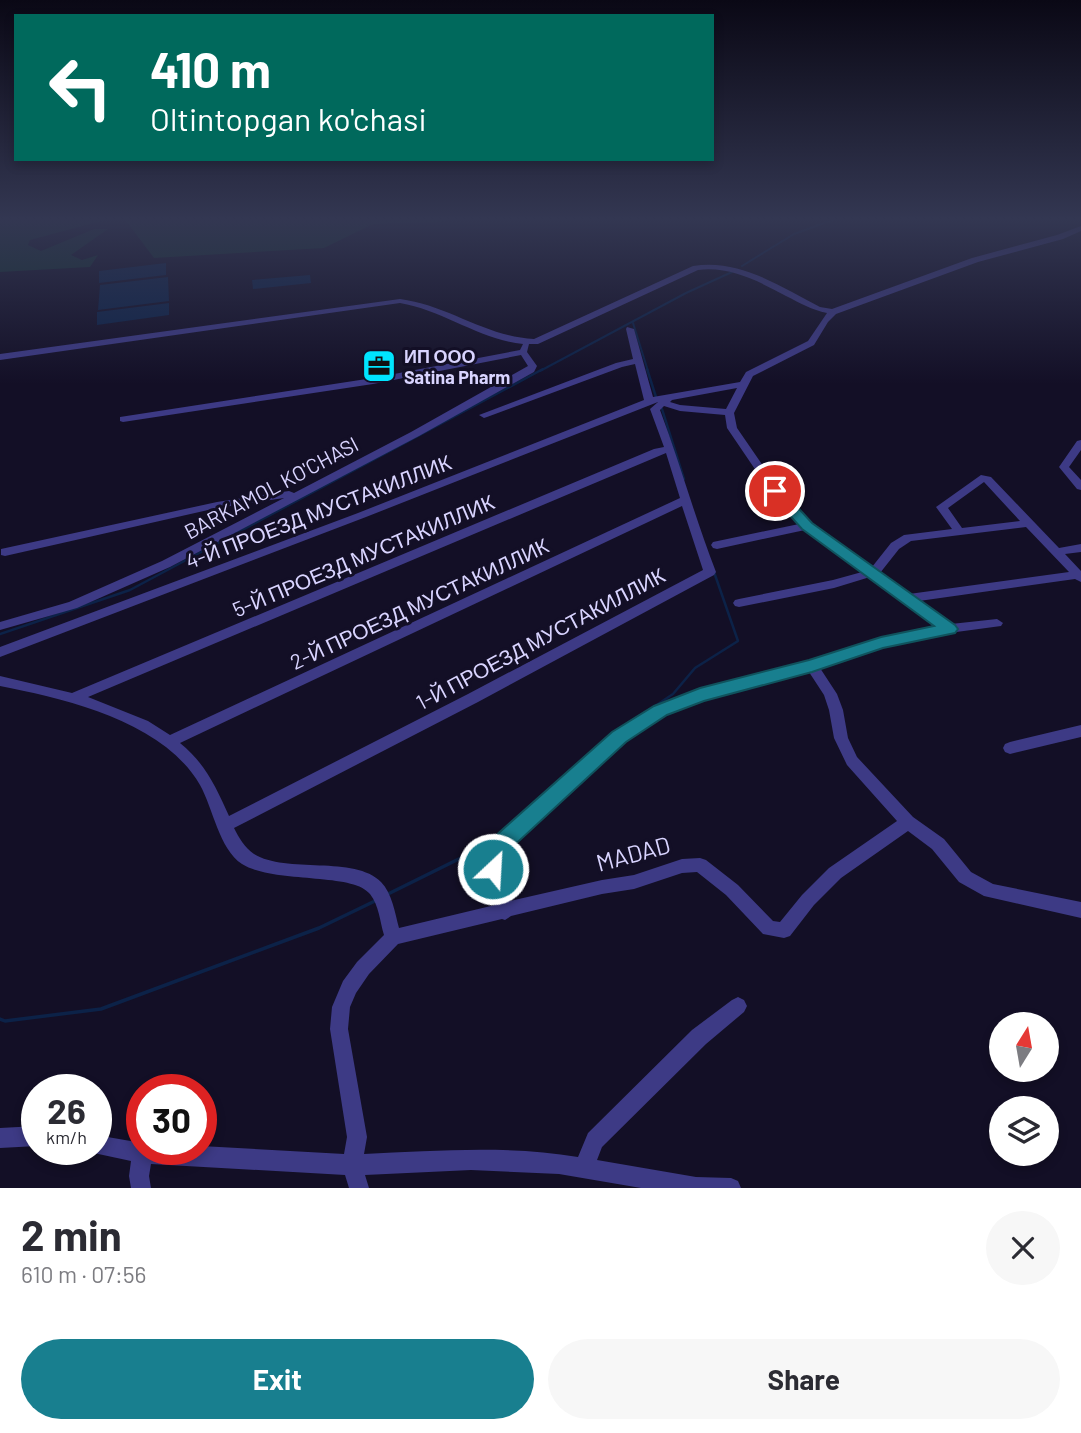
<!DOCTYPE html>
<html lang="en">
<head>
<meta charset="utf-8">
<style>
	:root { --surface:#fff; --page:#f7f7f7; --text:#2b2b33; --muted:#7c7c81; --accent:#187f8f }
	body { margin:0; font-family:Barlow,sans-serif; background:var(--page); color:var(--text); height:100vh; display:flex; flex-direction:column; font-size:26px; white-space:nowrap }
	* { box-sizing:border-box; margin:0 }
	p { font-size:23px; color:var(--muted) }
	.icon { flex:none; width:38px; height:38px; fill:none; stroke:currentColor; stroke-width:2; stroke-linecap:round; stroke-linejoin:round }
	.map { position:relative; height:1188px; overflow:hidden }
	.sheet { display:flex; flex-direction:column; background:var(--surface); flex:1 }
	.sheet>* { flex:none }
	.top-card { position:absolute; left:14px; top:14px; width:700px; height:147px; border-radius:0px; box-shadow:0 4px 10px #0003; background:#00695c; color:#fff; overflow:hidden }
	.needle { width:46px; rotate:11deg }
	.buttons { position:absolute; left:989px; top:1012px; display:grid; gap:14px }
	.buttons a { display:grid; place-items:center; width:70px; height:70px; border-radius:50%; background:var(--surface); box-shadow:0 4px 10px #0003; font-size:35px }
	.speed { position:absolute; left:21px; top:1074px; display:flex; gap:14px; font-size:35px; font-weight:700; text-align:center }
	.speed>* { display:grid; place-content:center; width:91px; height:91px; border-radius:50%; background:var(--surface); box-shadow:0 4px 10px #0003; line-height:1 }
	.speed small { font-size:18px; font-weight:400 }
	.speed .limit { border:10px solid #d22; background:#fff; color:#111 }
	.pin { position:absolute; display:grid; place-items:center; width:60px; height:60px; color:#fff; margin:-30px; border:4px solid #fff; border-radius:50%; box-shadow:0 2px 7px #0007 }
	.me { position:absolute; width:77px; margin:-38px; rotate:25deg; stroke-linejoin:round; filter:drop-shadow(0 0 5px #0008) }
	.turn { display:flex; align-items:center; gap:24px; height:147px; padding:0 21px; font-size:32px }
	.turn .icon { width:91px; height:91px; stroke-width:2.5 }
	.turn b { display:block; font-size:49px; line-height:60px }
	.round { display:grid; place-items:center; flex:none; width:74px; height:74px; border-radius:37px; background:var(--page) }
	.overview { display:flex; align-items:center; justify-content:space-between; height:119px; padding:0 21px }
	h1 { font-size:42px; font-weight:700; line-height:52px }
	.button { display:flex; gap:14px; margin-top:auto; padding:14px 21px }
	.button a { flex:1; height:80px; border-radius:42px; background:var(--accent); color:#fff; font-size:28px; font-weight:700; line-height:80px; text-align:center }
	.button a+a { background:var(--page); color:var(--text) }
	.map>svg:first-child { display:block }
	.green { fill:#12302f }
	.water { fill:#0c2248 }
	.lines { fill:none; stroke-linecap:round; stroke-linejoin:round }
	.stream-far2 { stroke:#0c2248; stroke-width:2 }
	.stream-far1 { stroke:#0c2248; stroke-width:2.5 }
	.stream { stroke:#0c2248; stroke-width:3.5 }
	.minor { fill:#3d3a85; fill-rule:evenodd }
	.route { fill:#187f8f; stroke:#10535d; stroke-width:2 }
	.labels { text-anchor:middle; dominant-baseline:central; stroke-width:6; stroke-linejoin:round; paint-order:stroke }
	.far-poi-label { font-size:18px; font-weight:bold; fill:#d9d4ff; stroke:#130f26; text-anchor:start }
	.street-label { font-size:21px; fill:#d9d4ff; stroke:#130f26 }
	.near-street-label { font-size:24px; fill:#d9d4ff; stroke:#130f26 }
</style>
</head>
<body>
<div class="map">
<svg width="1081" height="1188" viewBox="0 0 1081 1188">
	<rect width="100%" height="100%" fill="#130f26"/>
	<g class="green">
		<polygon points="0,217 96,217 105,220 30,240 28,245 41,251 94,229 108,229 71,255 82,260 98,255 90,267 0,272"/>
		<polygon points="123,217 470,217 437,222 373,224 324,248 154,258"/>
	</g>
	<g class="water">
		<polygon points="166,263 166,275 99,283 99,271"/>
		<polygon points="310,275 311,283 253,289 252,280"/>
		<polygon points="168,277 169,301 98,310 100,285"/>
		<polygon points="169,303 169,315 97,325 97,312"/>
	</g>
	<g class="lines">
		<g class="stream-far2">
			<polyline points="742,266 794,234 841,217"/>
			<polyline points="633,323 648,371"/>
			<polyline points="540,371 686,293 732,272"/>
		</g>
		<g class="stream-far1">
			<polyline points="647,369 656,397"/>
			<polyline points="662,409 684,479"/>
			<polyline points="0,634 130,590 543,369"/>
			<polyline points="621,729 673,694 695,668 738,641 714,572"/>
			<polyline points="493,838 517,821"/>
		</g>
		<g class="stream">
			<polyline points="386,895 479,849 496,837"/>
			<polyline points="0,1019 5,1021 101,1009 319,928 377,900"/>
		</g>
		<g class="minor">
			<path d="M 1081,226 L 1081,231 L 1063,239 L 978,262 L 836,314 L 828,322 L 814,345 L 753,376 L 734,413 L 737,428 L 788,502 L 811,524 L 872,567 L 891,543 L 904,535 L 952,529 L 936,507 L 981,475 L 991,477 L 1059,548 L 1081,544 L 1081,552 L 1065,554 L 1081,571 L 1081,582 L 1075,579 L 919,601 L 951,624 L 997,619 L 1003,623 L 1001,626 L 949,633 L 883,647 L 820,668 L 837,694 L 843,710 L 848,738 L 857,757 L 913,817 L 944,839 L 971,872 L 993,884 L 1081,902 L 1081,918 L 984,896 L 959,882 L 932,849 L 908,831 L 841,878 L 814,905 L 790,936 L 784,938 L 763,934 L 726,895 L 697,872 L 682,873 L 634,889 L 602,894 L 511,916 L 505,920 L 502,919 L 398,944 L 369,974 L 356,993 L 350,1007 L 348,1029 L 367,1137 L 364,1154 C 435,1151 507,1145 578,1157 L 588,1133 L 692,1030 L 732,1000 L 738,997 L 744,1000 L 747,1006 L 744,1012 L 706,1044 L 602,1147 L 597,1160 L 696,1177 L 731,1178 L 738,1181 L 741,1188 L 641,1188 L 559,1174 L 471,1170 L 365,1175 L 369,1188 L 349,1188 L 345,1175 L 151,1164 L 149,1176 L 151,1188 L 131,1188 L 129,1176 L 131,1161 L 89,1152 L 88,1150 L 96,1150 L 96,1135 L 142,1143 L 142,1150 L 201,1150 L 201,1146 L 344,1154 L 347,1137 L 330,1029 L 332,1007 L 343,981 L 357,962 L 384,935 C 380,922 379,905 370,894 C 353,872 274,884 242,864 C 219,849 213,808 200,785 C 163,721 66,699 0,686 L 0,676 L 72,693 L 654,449 L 664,447 L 650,409 L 658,402 L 366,517 L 0,657 L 0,647 L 358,513 L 644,400 L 635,364 L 622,367 L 487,417 L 484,418 L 479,415 L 616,363 L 633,359 L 626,329 L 627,327 L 634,329 L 653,397 L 740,382 L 746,372 L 808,341 L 827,313 C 812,310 800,303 786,296 C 758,281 730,266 698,270 L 538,344 L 529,344 L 527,352 L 537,366 L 534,372 L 419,436 L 170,567 L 77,608 L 0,630 L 0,622 L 69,602 L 162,561 L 284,498 L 217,508 L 5,556 L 1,555 L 1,549 L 217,502 L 289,491 L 294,493 L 411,432 L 528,366 L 521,355 L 373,384 L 123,422 L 120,421 L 120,417 L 373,378 L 520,350 L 523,344 C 480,340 443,310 400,303 L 0,360 L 0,354 L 400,299 C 448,305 486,337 534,339 L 693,266 C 739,258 781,287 820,307 L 832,309 L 972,258 L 1057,235 ZM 737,388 L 726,409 L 680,405 L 670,402 L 672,400 ZM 664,406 L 680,411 L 725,415 L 727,428 L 780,506 L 799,524 L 713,542 L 711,545 L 713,548 L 717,549 L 805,530 L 862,572 L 833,580 L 739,599 L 735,600 L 733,603 L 735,606 L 739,607 L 834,588 L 870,577 L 937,627 L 881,638 L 810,662 L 700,690 L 655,707 L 614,733 L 488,847 C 480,866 490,887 495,905 L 399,928 C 395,913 392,893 381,882 C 355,855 286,874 254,854 C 245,848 239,838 234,828 L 478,702 L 714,575 L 716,572 C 695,518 680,463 660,410 ZM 666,453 L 680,498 L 170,735 L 148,721 L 88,697 ZM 984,482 L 1020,521 L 962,528 L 948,508 ZM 682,506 L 703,570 L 468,694 L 229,816 C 216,787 205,763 180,743 ZM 1026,527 L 1069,572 L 909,594 L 880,573 L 899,549 L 911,541 ZM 809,672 L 824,695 L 829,710 L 834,738 L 847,765 L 897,821 L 829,868 L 802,895 L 780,922 L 773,921 L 738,885 L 706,860 L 700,858 L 682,859 L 634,875 L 602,880 L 510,901 L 501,869 L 502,855 L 624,741 L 665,715 L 703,699 Z"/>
			<polygon points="1081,440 1081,450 1069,467 1081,480 1081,490 1077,489 1059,467 1077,441"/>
			<polygon points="1081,725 1081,737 1010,754 1005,752 1003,748 1005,744 1010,742"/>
			<polygon points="37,1126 37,1146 0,1148 0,1128"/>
		</g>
	</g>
	<linearGradient id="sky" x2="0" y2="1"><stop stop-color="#0a0815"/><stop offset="0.57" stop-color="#333752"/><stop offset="1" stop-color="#333752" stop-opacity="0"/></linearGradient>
	<rect width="1081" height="384" fill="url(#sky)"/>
	<path class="route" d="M 775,487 L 780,488 L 812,523 L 955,625 L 958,629 L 955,633 L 883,648 L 812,672 L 704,701 L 667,715 L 626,742 L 508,851 L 504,855 L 500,876 L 493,878 L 485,876 C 479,862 484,849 493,838 L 612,732 L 654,706 L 700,688 L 809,660 L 881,637 L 934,626 L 802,529 L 768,491 Z"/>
	<defs>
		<g id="office-square" transform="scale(1.75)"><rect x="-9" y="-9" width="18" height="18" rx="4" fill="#00e5ff" stroke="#130f26"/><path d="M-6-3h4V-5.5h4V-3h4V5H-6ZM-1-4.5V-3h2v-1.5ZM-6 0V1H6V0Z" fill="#111"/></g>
	</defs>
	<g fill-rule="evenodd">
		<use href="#office-square" x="379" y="366"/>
	</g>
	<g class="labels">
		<g class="far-poi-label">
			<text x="404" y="356">ИП ООО<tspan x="404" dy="21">Satina Pharm</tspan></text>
		</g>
		<g class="street-label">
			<text transform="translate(271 487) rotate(-28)">BARKAMOL KO'CHASI</text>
			<text transform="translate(318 511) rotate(-21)">4-Й ПРОЕЗД МУСТАКИЛЛИК</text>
			<text transform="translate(363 555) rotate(-23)">5-Й ПРОЕЗД МУСТАКИЛЛИК</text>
			<text transform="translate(419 603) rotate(-25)">2-Й ПРОЕЗД МУСТАКИЛЛИК</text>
			<text transform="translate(540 638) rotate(-28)">1-Й ПРОЕЗД МУСТАКИЛЛИК</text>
		</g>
		<g class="near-street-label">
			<text transform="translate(633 853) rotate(-15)">MADAD</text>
		</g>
	</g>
</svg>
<div class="buttons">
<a><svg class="needle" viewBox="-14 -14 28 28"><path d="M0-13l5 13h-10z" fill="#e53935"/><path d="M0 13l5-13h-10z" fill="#7c7c81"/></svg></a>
<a><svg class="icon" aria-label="layers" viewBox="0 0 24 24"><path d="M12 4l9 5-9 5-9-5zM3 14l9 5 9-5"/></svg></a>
</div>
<div class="speed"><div>26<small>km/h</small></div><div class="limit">30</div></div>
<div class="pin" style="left:775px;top:491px;background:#d93025"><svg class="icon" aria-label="arrive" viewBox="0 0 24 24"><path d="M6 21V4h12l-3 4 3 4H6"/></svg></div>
<svg class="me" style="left:493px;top:869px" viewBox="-20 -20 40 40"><circle r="17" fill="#187f8f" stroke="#fff" stroke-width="3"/><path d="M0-11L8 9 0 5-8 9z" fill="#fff"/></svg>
<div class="top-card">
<div class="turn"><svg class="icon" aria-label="left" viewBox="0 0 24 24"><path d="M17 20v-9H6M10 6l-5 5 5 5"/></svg><div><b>410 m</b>Oltintopgan ko'chasi</div></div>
</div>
</div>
<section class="sheet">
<div class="overview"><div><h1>2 min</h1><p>610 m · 07:56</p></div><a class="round"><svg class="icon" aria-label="close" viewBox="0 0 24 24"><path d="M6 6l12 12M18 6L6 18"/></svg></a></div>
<div class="button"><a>Exit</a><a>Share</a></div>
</section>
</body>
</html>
